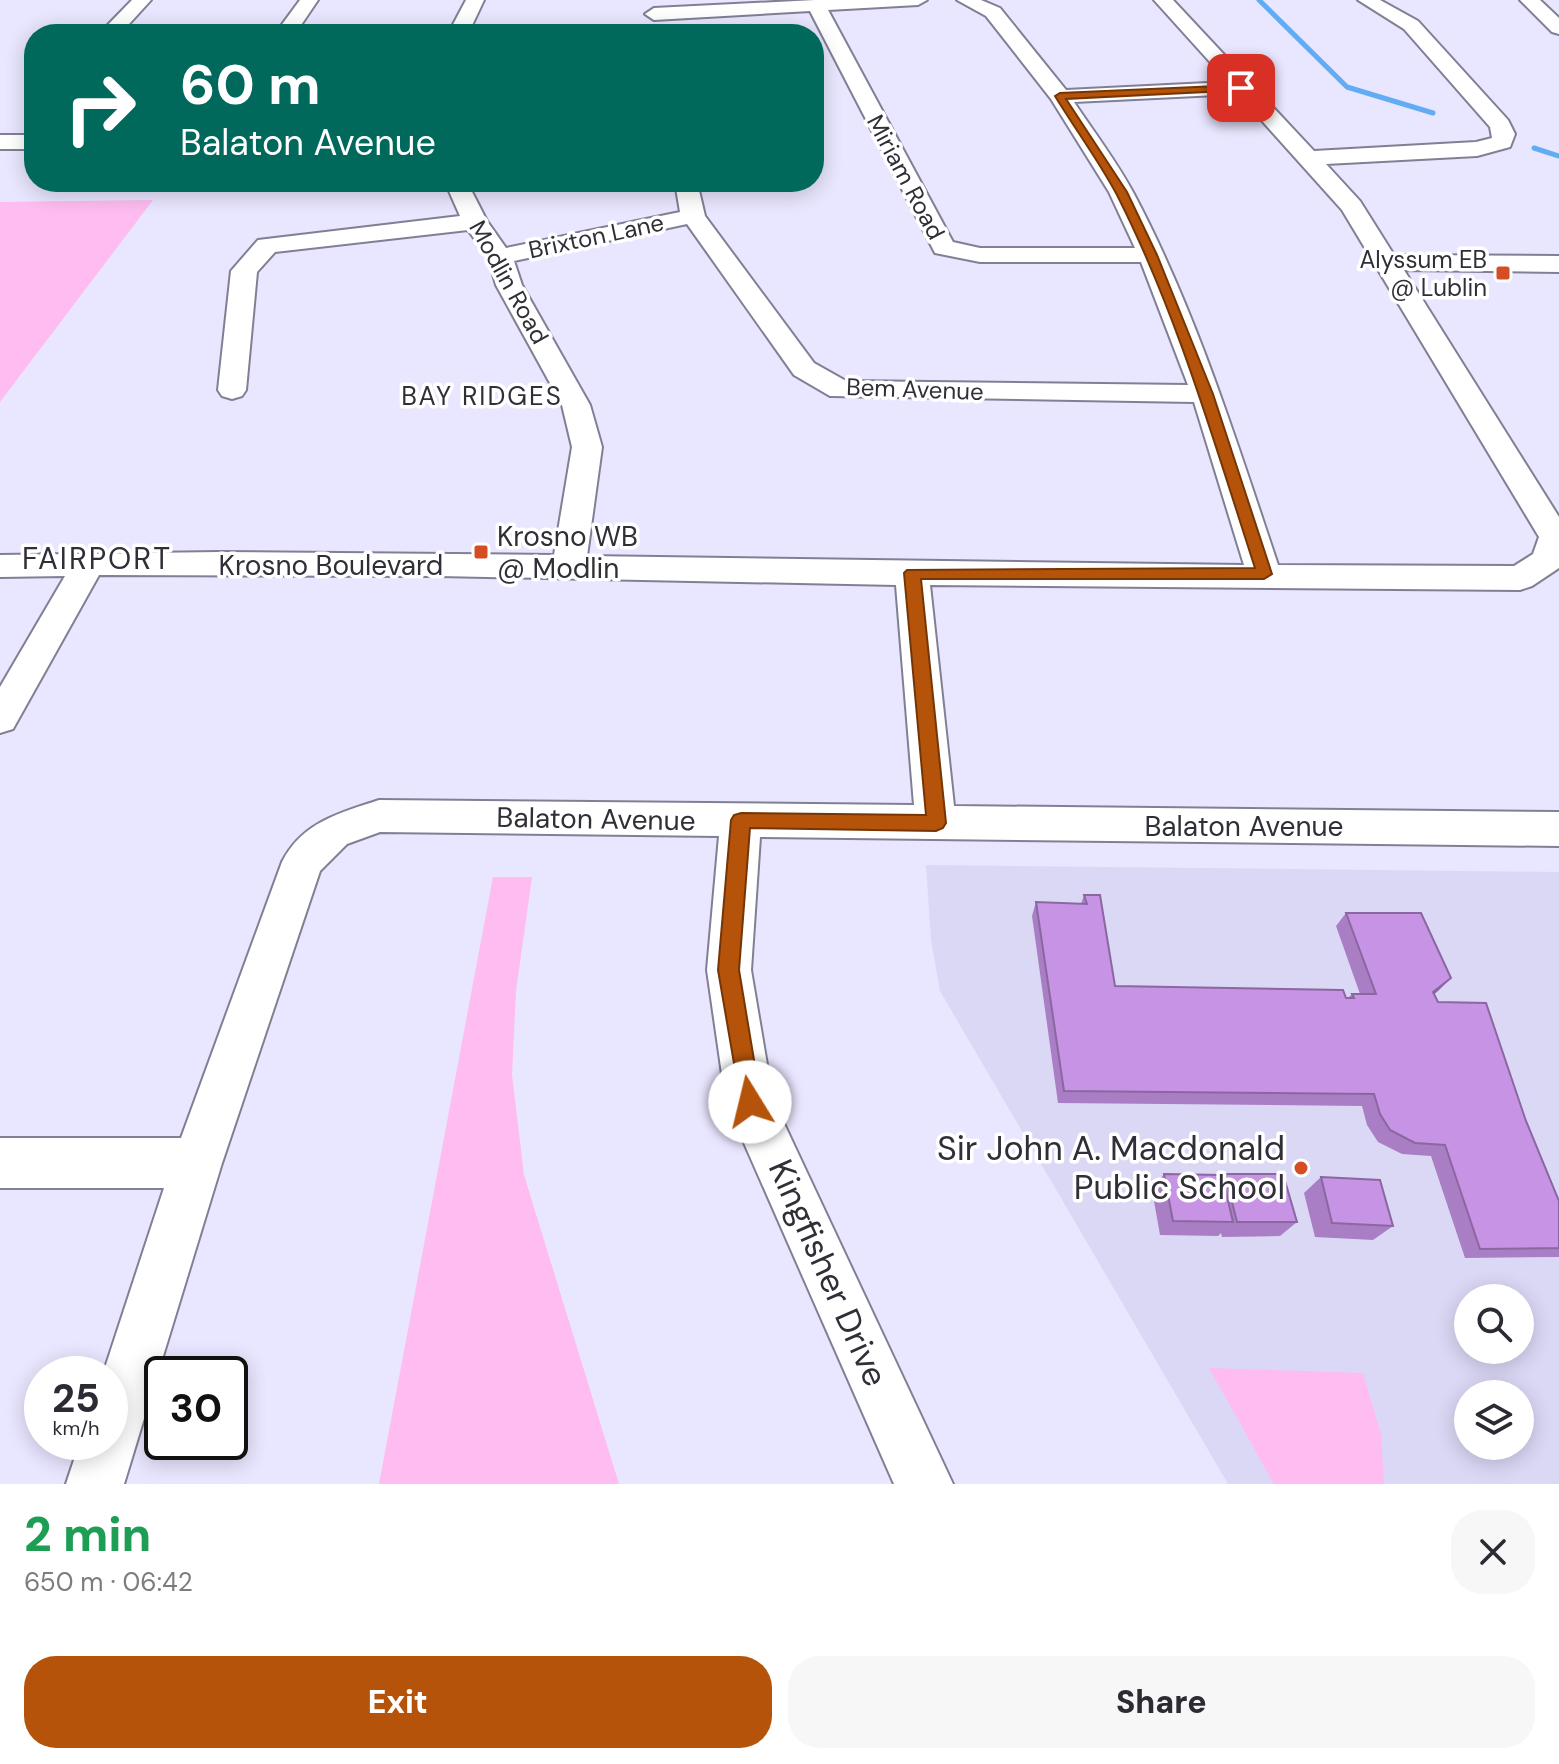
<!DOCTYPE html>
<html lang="en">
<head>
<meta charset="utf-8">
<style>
	:root { --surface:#fff; --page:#f7f7f7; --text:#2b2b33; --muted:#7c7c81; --accent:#b45309 }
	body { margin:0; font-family:"DM Sans",sans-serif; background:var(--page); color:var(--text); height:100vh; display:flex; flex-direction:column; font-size:30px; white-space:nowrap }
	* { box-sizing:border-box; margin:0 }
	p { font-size:26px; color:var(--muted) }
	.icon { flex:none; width:44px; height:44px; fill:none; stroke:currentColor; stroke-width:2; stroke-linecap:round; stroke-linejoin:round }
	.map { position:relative; height:1484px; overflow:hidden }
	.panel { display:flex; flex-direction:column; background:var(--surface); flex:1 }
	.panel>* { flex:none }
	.hud { position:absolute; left:24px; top:24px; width:800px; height:168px; border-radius:32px; box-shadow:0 4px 20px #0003; background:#00695c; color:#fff; overflow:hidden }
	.buttons { position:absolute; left:1454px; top:1284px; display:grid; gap:16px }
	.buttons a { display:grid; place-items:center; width:80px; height:80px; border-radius:50%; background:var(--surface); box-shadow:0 4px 20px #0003; font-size:40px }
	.speed { position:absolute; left:24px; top:1356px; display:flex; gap:16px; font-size:40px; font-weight:700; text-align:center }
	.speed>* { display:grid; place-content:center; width:104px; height:104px; border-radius:50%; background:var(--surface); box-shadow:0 4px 20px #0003; line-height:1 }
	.speed small { font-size:20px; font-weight:400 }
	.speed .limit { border:4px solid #111; border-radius:12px; background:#fff; color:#111 }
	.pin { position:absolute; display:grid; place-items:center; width:68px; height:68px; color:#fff; margin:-34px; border-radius:16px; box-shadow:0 4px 12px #0006 }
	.me { position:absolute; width:88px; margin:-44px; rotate:351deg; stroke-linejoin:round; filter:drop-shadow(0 0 6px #0008) }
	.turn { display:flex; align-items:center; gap:28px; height:168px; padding:0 24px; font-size:36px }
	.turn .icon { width:104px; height:104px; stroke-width:2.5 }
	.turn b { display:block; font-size:56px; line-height:68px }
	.round { display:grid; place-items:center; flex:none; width:84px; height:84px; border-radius:32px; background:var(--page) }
	.overview { display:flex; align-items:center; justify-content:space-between; height:136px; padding:0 24px }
	h1 { font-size:48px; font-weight:800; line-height:60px; color:#1e9e55 }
	.button { display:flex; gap:16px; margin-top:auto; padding:16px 24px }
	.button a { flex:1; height:92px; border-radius:32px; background:var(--accent); color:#fff; font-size:32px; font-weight:800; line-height:92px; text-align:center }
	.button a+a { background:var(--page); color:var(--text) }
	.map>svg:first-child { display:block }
	.built { fill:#dbd8f6; fill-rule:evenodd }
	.green { fill:#febcf1 }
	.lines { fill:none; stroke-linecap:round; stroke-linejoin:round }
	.stream { stroke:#61acf2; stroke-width:5 }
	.minor-casing { stroke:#817f94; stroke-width:4 }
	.minor { fill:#fff; fill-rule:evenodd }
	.wall { fill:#aa7ec5 }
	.shaded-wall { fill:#8b67a0 }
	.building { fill:#c693e5; stroke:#8b67a0; stroke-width:2 }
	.route { fill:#b45309; stroke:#753606; stroke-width:2 }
	.poi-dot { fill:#d54d22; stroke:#fff; stroke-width:3 }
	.labels { text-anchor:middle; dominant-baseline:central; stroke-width:7; stroke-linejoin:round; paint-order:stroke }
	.far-street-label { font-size:24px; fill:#302f38; stroke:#fff }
	.far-poi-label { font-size:24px; fill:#302f38; stroke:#fff; text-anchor:end }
	.far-neighbourhood-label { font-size:26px; letter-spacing:2px; fill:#302f38; stroke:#fff }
	.poi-label { font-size:28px; fill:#302f38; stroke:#fff; text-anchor:start }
	.street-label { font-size:28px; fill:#302f38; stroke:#fff }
	.neighbourhood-label { font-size:30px; letter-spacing:2px; fill:#302f38; stroke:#fff }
	.near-poi-label { font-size:34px; fill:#302f38; stroke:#fff; text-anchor:end }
	.near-street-label { font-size:34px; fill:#302f38; stroke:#fff }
</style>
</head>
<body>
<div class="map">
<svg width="1559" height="1484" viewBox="0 0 1559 1484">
	<rect width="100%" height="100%" fill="#e9e6ff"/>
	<path class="built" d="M 926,865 L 1559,872 L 1559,1484 L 1228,1484 L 940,991 L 931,940 ZM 1468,1298 L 1520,1298 L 1520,1350 L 1468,1350 ZM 1468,1394 L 1520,1394 L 1520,1446 L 1468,1446 Z"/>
	<g class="green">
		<polygon points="153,200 0,402 0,202"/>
		<polygon points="493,877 532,877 516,991 512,1075 524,1175 619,1484 379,1484"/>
		<polygon points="1209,1368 1363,1373 1381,1434 1384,1484 1274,1484"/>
	</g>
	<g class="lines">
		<g class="stream">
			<polyline points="1259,0 1347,87 1433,113"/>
			<polyline points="1534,148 1559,156"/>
		</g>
		<g class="minor-casing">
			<g id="minor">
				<polygon points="132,0 151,0 120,34 99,34"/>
				<polygon points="300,0 318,0 295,34 275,34"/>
				<polygon points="466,0 484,0 468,34 448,34"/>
				<path d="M 815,0 L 927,0 L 918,5 L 828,10 L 953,242 L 980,248 L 1135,248 L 1109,192 L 1051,99 L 986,16 L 957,0 L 981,0 L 1000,8 L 1066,90 L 1228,82 L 1154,0 L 1173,0 L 1314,151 L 1476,142 L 1492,138 L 1490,127 L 1404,29 L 1358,0 L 1380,0 L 1418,21 L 1508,120 L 1515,134 L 1510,147 L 1477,156 L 1326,164 L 1360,201 L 1394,255 L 1559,256 L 1559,272 L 1404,270 L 1559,517 L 1559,568 L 1532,586 L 1520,590 L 930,585 L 954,806 L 1559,812 L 1559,846 L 760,837 L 751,970 L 773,1100 L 953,1484 L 894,1484 L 726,1102 L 707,970 L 719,836 L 380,832 L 347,844 L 320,871 L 222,1163 L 124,1484 L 66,1484 L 80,1442 L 110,1442 L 110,1374 L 103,1374 L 164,1188 L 0,1188 L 0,1138 L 181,1138 L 282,862 C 302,822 340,813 379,800 L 914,805 L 896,585 L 439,576 L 99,575 L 13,729 L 0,733 L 0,687 L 65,576 L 0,577 L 0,555 L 219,552 L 554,555 L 572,447 L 562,405 L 496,285 L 488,257 L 468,230 L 275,252 L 257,272 L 246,390 L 242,396 L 232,399 L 222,396 L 218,390 L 231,271 L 258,240 L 460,216 L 445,182 L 467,182 L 487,221 L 506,248 L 680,212 L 675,182 L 697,182 L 705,216 L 814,363 L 846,381 L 1188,385 L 1141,262 L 980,262 L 935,253 L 810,11 L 654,20 L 645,14 L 654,8 ZM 1238,94 L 1342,210 L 1539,537 L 1533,554 L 1514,566 L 1278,565 C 1236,440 1196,311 1134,194 C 1117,162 1094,132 1074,102 ZM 687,224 L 794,375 L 830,396 L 1194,402 L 1244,565 L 587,556 L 602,447 L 590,405 L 522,285 L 514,261 Z"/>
				<polygon points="1520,0 1540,0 1559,18 1559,34 1552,32"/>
				<rect x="0" y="135" width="34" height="14"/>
			</g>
		</g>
		<use href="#minor" class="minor"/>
	</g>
	<g class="wall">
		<polygon points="1084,895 1115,986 1348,998 1352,994 1360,994 1336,926 1346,913 1451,978 1434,994 1559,1248 1559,1257 1465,1258 1431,1156 1402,1154 1378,1142 1367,1125 1362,1106 1058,1103 1032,916 1036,902 1081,904"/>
		<polygon points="1164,1174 1223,1177 1225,1174 1297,1222 1280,1236 1222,1237 1221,1233 1218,1236 1160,1235 1152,1190"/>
		<polygon points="1321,1177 1393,1226 1373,1240 1315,1237 1304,1193"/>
	</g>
	<polygon class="shaded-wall" points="1451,978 1438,991 1421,1005 1433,992"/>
	<g class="building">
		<polygon points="1084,895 1100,895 1115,986 1343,990 1346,998 1354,998 1352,994 1376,994 1346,913 1421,913 1451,978 1433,992 1438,1002 1486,1003 1526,1121 1559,1201 1559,1248 1480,1249 1445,1145 1415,1143 1390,1130 1380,1114 1374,1094 1064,1091 1036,902 1087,904"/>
		<polygon points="1164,1174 1222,1175 1233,1222 1173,1221"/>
		<polygon points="1225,1174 1283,1174 1297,1222 1237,1222"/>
		<polygon points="1321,1177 1380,1180 1393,1226 1332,1223"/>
	</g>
	<path class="route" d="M 1241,85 L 1245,90 L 1066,99 L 1127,192 L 1157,255 L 1213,394 L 1272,574 L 1264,579 L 921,579 L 946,823 L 943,828 L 936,831 L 750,828 L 739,970 L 761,1102 L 758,1110 L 750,1113 L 742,1110 L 718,970 L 731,820 L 734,815 L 741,813 L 926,815 L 904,573 L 907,570 L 1255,568 C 1214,442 1177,313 1117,195 C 1099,161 1075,129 1055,96 L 1060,93 Z"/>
	<g class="poi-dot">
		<rect x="1495" y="265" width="16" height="16" rx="4"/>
		<rect x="473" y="544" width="16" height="16" rx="4"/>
		<circle cx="1301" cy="1168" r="8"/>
	</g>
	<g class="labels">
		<g class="far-street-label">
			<text transform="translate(906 177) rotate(62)">Miriam Road</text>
			<text transform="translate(596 236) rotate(-12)">Brixton Lane</text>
			<text transform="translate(509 282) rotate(61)">Modlin Road</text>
			<text transform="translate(915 389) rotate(2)">Bem Avenue</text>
		</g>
		<g class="far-poi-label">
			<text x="1487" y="259">Alyssum EB<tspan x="1487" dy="28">@ Lublin</tspan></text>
		</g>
		<g class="far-neighbourhood-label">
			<text x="482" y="396">BAY RIDGES</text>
		</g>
		<g class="poi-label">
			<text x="497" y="536">Krosno WB<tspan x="497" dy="32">@ Modlin</tspan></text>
		</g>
		<g class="street-label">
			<text x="331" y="565">Krosno Boulevard</text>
			<text transform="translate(596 819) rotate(1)">Balaton Avenue</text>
			<text x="1244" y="826">Balaton Avenue</text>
		</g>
		<g class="neighbourhood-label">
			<text x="97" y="558">FAIRPORT</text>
		</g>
		<g class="near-poi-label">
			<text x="1285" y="1148">Sir John A. Macdonald<tspan x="1285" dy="39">Public School</tspan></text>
		</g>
		<g class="near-street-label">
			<text transform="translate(828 1273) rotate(66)">Kingfisher Drive</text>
		</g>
	</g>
</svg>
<div class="buttons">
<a><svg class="icon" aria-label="search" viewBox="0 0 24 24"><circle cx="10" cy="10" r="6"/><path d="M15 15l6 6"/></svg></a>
<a><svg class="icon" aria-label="layers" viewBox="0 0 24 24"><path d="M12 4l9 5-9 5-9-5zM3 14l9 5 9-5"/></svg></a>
</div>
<div class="speed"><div>25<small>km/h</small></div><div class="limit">30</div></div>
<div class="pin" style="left:1241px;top:88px;background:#d93025"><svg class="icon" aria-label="arrive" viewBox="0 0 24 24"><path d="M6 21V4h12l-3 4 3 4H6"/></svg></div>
<svg class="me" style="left:750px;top:1102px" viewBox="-20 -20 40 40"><circle r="19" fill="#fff"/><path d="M0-13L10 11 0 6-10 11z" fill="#b45309"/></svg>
<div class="hud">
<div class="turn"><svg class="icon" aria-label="right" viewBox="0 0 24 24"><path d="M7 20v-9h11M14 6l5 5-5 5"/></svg><div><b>60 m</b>Balaton Avenue</div></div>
</div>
</div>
<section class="panel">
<div class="overview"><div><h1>2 min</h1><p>650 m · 06:42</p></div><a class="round"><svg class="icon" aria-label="close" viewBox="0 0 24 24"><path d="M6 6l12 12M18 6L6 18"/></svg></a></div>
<div class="button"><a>Exit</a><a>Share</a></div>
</section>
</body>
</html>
